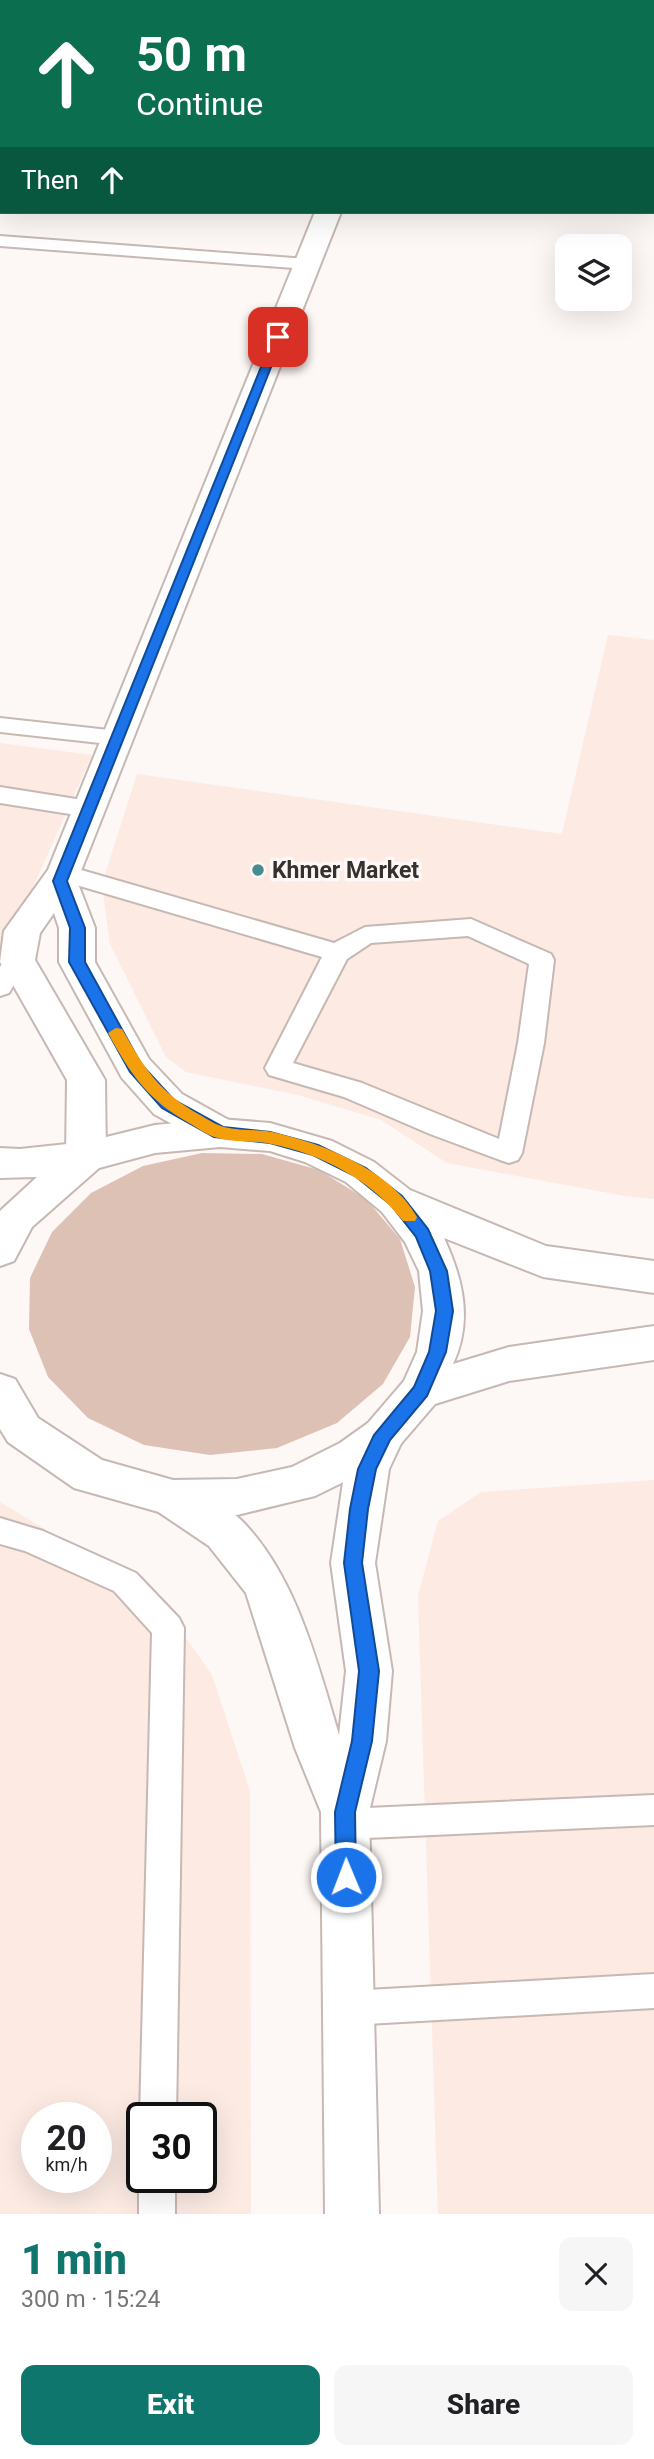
<!DOCTYPE html>
<html lang="en">
<head>
<meta charset="utf-8">
<style>
	:root { --surface:#fff; --page:#f6f6f6; --text:#202124; --muted:#757577; --accent:#0f766e }
	body { margin:0; font-family:Roboto,sans-serif; background:var(--page); color:var(--text); height:100vh; display:flex; flex-direction:column; font-size:26px; white-space:nowrap }
	* { box-sizing:border-box; margin:0 }
	p { font-size:23px; color:var(--muted) }
	.icon { flex:none; width:38px; height:38px; fill:none; stroke:currentColor; stroke-width:2; stroke-linecap:round; stroke-linejoin:round }
	.map { position:relative; height:2214px; overflow:hidden }
	.details { display:flex; flex-direction:column; background:var(--surface); flex:1 }
	.details>* { flex:none }
	.hud { position:absolute; left:0px; top:0px; width:654px; height:214px; box-shadow:0 7px 28px #0002; background:#0b6e4f; color:#fff; overflow:hidden }
	.controls { position:absolute; left:555px; top:234px; display:grid; gap:14px }
	.controls a { display:grid; place-items:center; width:77px; height:77px; border-radius:14px; background:var(--surface); box-shadow:0 7px 28px #0002; font-size:35px }
	.speed { position:absolute; left:21px; top:2102px; display:flex; gap:14px; font-size:35px; font-weight:700; text-align:center }
	.speed>* { display:grid; place-content:center; width:91px; height:91px; border-radius:50%; background:var(--surface); box-shadow:0 7px 28px #0002; line-height:1 }
	.speed small { font-size:18px; font-weight:400 }
	.speed .limit { border:4px solid #111; border-radius:10px; background:#fff; color:#111 }
	.pin { position:absolute; display:grid; place-items:center; width:60px; height:60px; color:#fff; margin:-30px; border-radius:14px; box-shadow:0 4px 10px #0006 }
	.me { position:absolute; width:77px; margin:-38px; rotate:359deg; stroke-linejoin:round; filter:drop-shadow(0 0 5px #0008) }
	.turn { display:flex; align-items:center; gap:24px; height:147px; padding:0 21px; font-size:32px }
	.turn .icon { width:91px; height:91px; stroke-width:2.5 }
	.turn b { display:block; font-size:49px; line-height:60px }
	.then { display:flex; align-items:center; height:66px; padding:0 21px; background:#0003; gap:14px; font-size:26px }
	.round { display:grid; place-items:center; flex:none; width:74px; height:74px; border-radius:14px; background:var(--page) }
	.head { display:flex; align-items:center; justify-content:space-between; height:119px; padding:0 21px }
	h1 { font-size:42px; font-weight:800; line-height:52px; color:var(--accent) }
	.primary-button { display:flex; gap:14px; margin-top:auto; padding:14px 21px }
	.primary-button a { flex:1; height:80px; border-radius:14px; background:var(--accent); color:#fff; font-size:28px; font-weight:800; line-height:80px; text-align:center }
	.primary-button a+a { background:var(--page); color:var(--text) }
	.map>svg:first-child { display:block }
	.built { fill:#fceae3; fill-rule:evenodd }
	.green { fill:#dec1b5 }
	.lines { fill:none; stroke-linecap:round; stroke-linejoin:round }
	.lane-casing { stroke:#c6b8b3; stroke-width:4 }
	.street-casing { stroke:#c6b8b3; stroke-width:4 }
	.secondary-casing { stroke:#c6b8b3; stroke-width:4 }
	.lane { fill:#fff; fill-rule:evenodd }
	.street { fill:#fff; fill-rule:evenodd }
	.secondary { fill:#fff; fill-rule:evenodd }
	.route { fill:#1a73e8; stroke:#114b97; stroke-width:2 }
	.slow { fill:#f59e0b }
	.poi-dot { fill:#468d90; stroke:#fdf7f5; stroke-width:2.5 }
	.labels { text-anchor:middle; dominant-baseline:central; stroke-width:7; stroke-linejoin:round; paint-order:stroke }
	.poi-label { font-size:23px; font-weight:bold; fill:#36312e; stroke:#fdf7f5; text-anchor:start }
</style>
</head>
<body>
<div class="map">
<svg width="654" height="2214" viewBox="0 0 654 2214">
	<rect width="100%" height="100%" fill="#fdf7f5"/>
	<g class="built">
		<polygon points="608,635 654,640 654,1199 625,1196 447,1163 381,1120 298,1095 186,1072 166,1057 110,944 102,884 137,774 562,834"/>
		<polygon points="0,743 92,755 0,961"/>
		<polygon points="654,1480 654,2214 438,2214 418,1596 438,1521 481,1492"/>
		<path d="M 0,1502 L 156,1596 L 212,1675 L 250,1791 L 251,2214 L 0,2214 ZM 37,2118 L 96,2118 L 96,2177 L 37,2177 ZM 142,2118 L 201,2118 L 201,2177 L 142,2177 Z"/>
	</g>
	<polygon class="green" points="202,1153 262,1154 319,1170 366,1199 400,1239 415,1287 410,1337 383,1384 337,1423 277,1448 210,1455 144,1445 88,1418 48,1377 29,1329 30,1278 52,1232 91,1193 143,1166"/>
	<g class="lines">
		<g class="lane-casing">
			<g id="lane">
				<rect x="653" y="97" width="1" height="10"/>
				<polygon points="0,236 307,259 316,264 307,269 0,246"/>
				<polygon points="0,718 118,731 126,733 129,738 126,743 118,745 0,732"/>
				<polygon points="0,787 89,801 97,804 101,809 97,814 89,817 0,803"/>
				<path d="M 64,865 L 334,943 L 365,927 L 471,919 L 551,954 L 554,960 L 544,1043 L 522,1153 L 518,1160 L 509,1163 L 500,1160 L 430,1134 L 344,1097 L 269,1075 L 265,1068 L 322,957 L 56,879 L 52,873 L 56,867 ZM 468,936 L 529,964 L 518,1043 L 499,1139 L 362,1083 L 293,1063 L 347,959 L 371,943 Z"/>
				<polygon points="17,951 26,954 29,960 9,993 0,996 0,967 8,954"/>
				<polygon points="0,1518 43,1531 136,1573 179,1618 184,1628 176,2118 142,2118 142,2122 140,2118 152,1633 114,1591 25,1551 0,1544"/>
				<polygon points="654,1795 654,1825 345,1839 333,1835 328,1824 333,1813 345,1809"/>
				<polygon points="654,1974 654,2008 349,2025 337,2020 332,2008 337,1996 349,1991"/>
				<polygon points="142,2170 142,2177 175,2177 175,2214 139,2214 139,2177"/>
			</g>
		</g>
		<g class="street-casing">
			<g id="street">
				<polygon points="396,0 418,0 395,2"/>
				<polygon points="654,153 654,169 653,169 653,154"/>
				<polygon points="315,212 341,212 77,881 95,928 95,962 149,1059 182,1094 234,1123 239,1133 234,1143 220,1147 206,1143 154,1114 122,1078 59,962 59,928 54,913 40,933 35,960 105,1080 106,1157 100,1167 86,1172 72,1167 66,1157 67,1080 0,962 4,931 48,870"/>
				<path d="M 383,1417 L 398,1423 L 405,1435 L 389,1469 L 375,1563 L 392,1671 L 386,1741 L 369,1812 L 379,2214 L 325,2214 L 321,1812 L 295,1748 L 246,1593 L 209,1546 L 157,1511 L 151,1498 L 157,1485 C 183,1476 190,1486 211,1500 C 221,1506 233,1512 242,1521 C 296,1576 317,1662 339,1735 L 346,1671 L 331,1563 L 345,1469 L 368,1423 Z"/>
			</g>
		</g>
		<g class="secondary-casing">
			<path id="secondary" d="M 220,1119 L 270,1123 L 332,1141 L 374,1162 L 410,1190 L 546,1246 L 654,1261 L 654,1293 L 543,1277 L 444,1238 C 463,1279 473,1321 453,1364 L 509,1347 L 654,1326 L 654,1360 L 509,1381 L 435,1404 L 398,1447 L 370,1469 L 315,1496 L 237,1515 L 173,1516 L 74,1488 L 8,1442 L 0,1429 L 0,1374 L 15,1379 L 38,1418 L 102,1460 L 173,1480 L 237,1479 L 292,1467 L 340,1443 L 368,1423 L 404,1381 L 417,1352 L 423,1311 L 419,1271 L 405,1242 L 382,1212 L 346,1182 L 305,1162 L 270,1151 L 220,1147 L 155,1153 L 99,1168 L 32,1227 L 14,1261 L 0,1266 L 0,1211 L 37,1177 L 0,1178 L 0,1148 L 20,1149 L 86,1142 L 155,1125 Z"/>
		</g>
		<use href="#lane" class="lane"/>
		<use href="#street" class="street"/>
		<use href="#secondary" class="secondary"/>
	</g>
	<polygon class="route" points="274,335 283,337 67,881 85,928 85,962 141,1064 174,1100 223,1127 270,1132 318,1145 366,1168 402,1196 428,1229 447,1271 453,1311 446,1352 427,1396 390,1440 376,1469 368,1509 362,1563 379,1671 372,1741 355,1812 356,1877 353,1883 346,1886 339,1883 336,1877 335,1812 352,1741 359,1671 344,1563 350,1509 358,1469 374,1435 414,1387 429,1352 436,1311 430,1271 416,1237 391,1205 355,1176 313,1155 270,1143 214,1137 162,1108 130,1072 69,962 70,928 53,881"/>
	<path class="slow" d="M 116,1028 L 122,1029 C 145,1069 159,1092 200,1115 C 207,1119 216,1125 224,1127 C 239,1131 256,1129 272,1132 C 322,1143 391,1170 417,1217 L 415,1221 L 403,1221 C 371,1180 322,1154 271,1144 C 254,1140 235,1143 218,1138 C 208,1136 198,1128 189,1123 C 147,1099 131,1075 108,1033 Z"/>
	<circle class="poi-dot" cx="258" cy="870" r="7"/>
	<g class="labels">
		<g class="poi-label">
			<text x="272" y="870">Khmer Market</text>
		</g>
	</g>
</svg>
<div class="controls">
<a><svg class="icon" aria-label="layers" viewBox="0 0 24 24"><path d="M12 4l9 5-9 5-9-5zM3 14l9 5 9-5"/></svg></a>
</div>
<div class="speed"><div>20<small>km/h</small></div><div class="limit">30</div></div>
<div class="pin" style="left:278px;top:337px;background:#d93025"><svg class="icon" aria-label="arrive" viewBox="0 0 24 24"><path d="M6 21V4h12l-3 4 3 4H6"/></svg></div>
<svg class="me" style="left:346px;top:1877px" viewBox="-20 -20 40 40"><circle r="17" fill="#1a73e8" stroke="#fff" stroke-width="3"/><path d="M0-11L8 9 0 5-8 9z" fill="#fff"/></svg>
<div class="hud">
<div class="turn"><svg class="icon" aria-label="ahead" viewBox="0 0 24 24"><path d="M12 20V5M6 11l6-6 6 6"/></svg><div><b>50 m</b>Continue</div></div>
<div class="then">Then<svg class="icon" aria-label="ahead" viewBox="0 0 24 24"><path d="M12 20V5M6 11l6-6 6 6"/></svg></div>
</div>
</div>
<section class="details">
<div class="head"><div><h1>1 min</h1><p>300 m · 15:24</p></div><a class="round"><svg class="icon" aria-label="close" viewBox="0 0 24 24"><path d="M6 6l12 12M18 6L6 18"/></svg></a></div>
<div class="primary-button"><a>Exit</a><a>Share</a></div>
</section>
</body>
</html>
